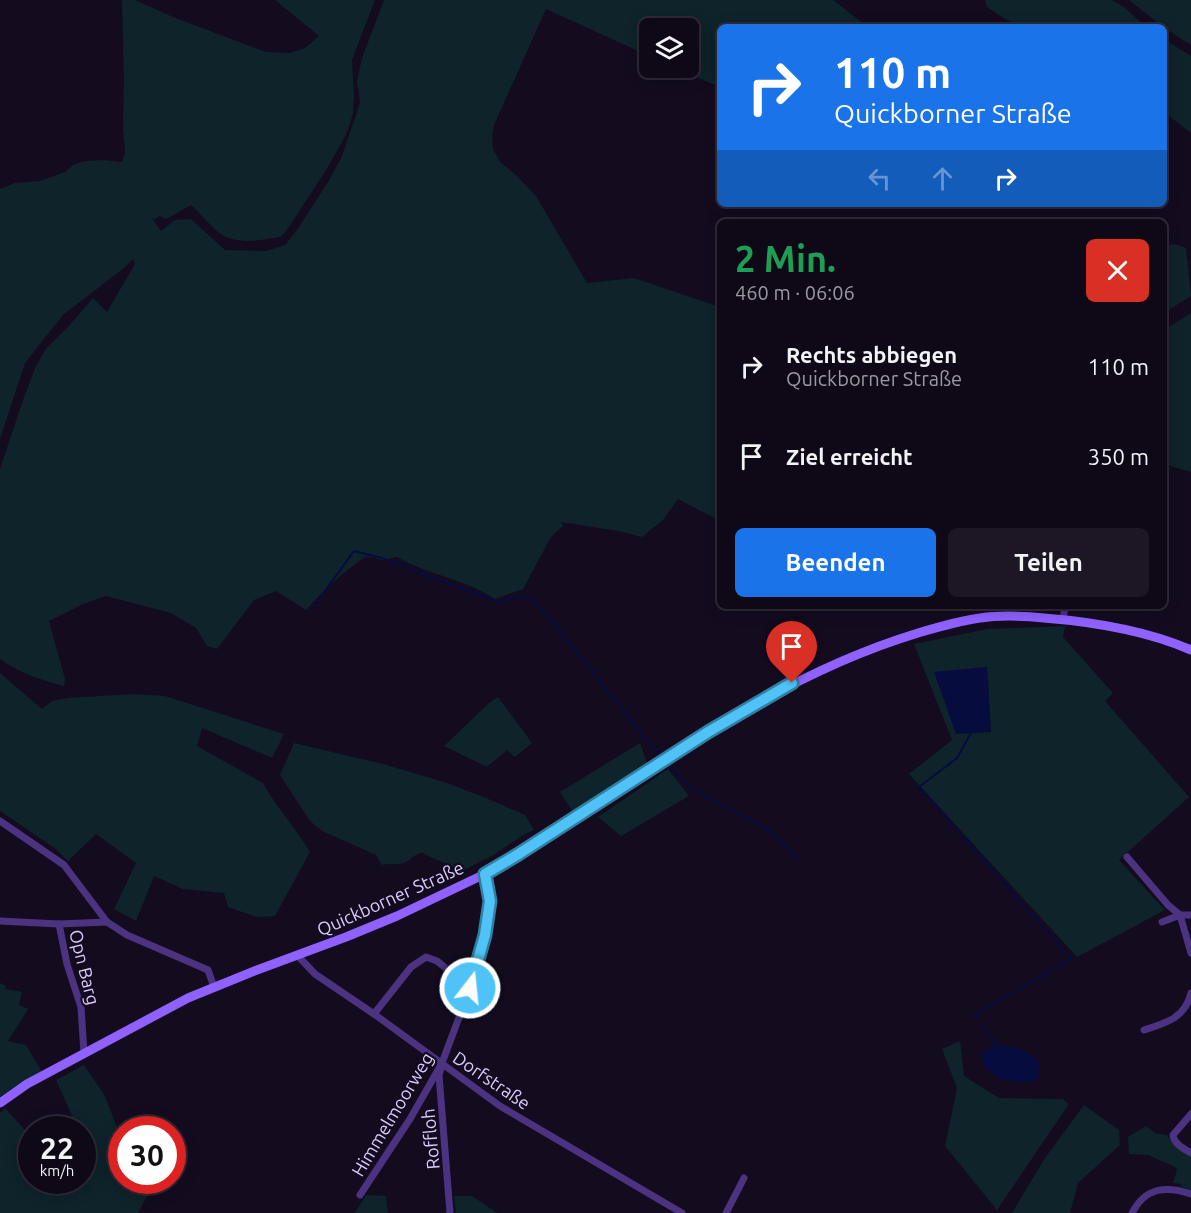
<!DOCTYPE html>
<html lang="de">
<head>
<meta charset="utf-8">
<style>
	:root { --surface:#0f0817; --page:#1d1624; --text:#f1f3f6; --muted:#9b9aa1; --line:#2f2936; --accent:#1a73e8 }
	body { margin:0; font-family:Ubuntu,sans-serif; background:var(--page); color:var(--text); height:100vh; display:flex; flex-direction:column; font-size:22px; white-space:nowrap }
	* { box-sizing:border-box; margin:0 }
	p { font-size:20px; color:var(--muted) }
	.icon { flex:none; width:33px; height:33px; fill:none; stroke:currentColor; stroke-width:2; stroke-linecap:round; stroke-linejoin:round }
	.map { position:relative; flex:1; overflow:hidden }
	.details { position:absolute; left:717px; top:219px; width:450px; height:390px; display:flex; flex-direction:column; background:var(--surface); border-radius:9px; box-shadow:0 3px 15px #0003,0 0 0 2px var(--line) }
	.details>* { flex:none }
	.guide { position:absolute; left:717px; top:24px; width:450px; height:183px; border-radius:9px; box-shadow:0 3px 15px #0003,0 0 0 2px var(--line); background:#1a73e8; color:#fff; overflow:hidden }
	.controls { position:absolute; left:639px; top:18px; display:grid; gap:12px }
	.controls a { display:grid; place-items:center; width:60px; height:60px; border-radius:9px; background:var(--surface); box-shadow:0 3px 15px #0003,0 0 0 2px var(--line); font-size:30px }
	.speed { position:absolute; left:18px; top:1116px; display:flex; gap:12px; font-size:30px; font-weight:700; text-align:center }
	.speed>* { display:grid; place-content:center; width:78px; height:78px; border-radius:50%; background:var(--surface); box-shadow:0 3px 15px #0003,0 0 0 2px var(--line); line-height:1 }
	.speed small { font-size:15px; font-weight:400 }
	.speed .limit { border:9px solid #d22; background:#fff; color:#111 }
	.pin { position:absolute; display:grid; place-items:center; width:51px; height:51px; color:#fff; margin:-62px -26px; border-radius:50% 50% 50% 0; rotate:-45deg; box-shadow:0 0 6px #0007 }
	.pin .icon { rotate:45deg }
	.me { position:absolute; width:66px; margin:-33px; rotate:16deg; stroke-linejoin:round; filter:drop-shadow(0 0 4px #0008) }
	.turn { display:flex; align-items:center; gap:21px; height:126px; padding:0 18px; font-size:27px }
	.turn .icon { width:78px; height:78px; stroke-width:2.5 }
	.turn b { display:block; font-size:42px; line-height:51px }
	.lanes { display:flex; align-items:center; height:57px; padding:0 18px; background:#0003; justify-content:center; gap:30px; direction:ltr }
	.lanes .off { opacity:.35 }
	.round { display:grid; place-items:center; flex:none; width:63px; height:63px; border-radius:9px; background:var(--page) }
	.summary { display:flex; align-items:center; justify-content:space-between; height:102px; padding:0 18px }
	h1 { font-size:36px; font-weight:600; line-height:45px; color:#1e9e55 }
	.cta { display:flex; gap:12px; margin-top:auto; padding:12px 18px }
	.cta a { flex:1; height:69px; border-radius:9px; background:var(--accent); color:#fff; font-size:24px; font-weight:600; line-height:69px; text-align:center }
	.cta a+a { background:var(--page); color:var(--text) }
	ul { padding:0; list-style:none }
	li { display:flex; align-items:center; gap:18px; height:90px; padding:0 18px }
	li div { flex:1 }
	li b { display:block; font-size:22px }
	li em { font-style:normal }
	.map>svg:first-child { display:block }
	.green { fill:#0e232a }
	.water { fill:#060c3d }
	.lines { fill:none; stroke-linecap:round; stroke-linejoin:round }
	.stream { stroke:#060c3d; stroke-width:2 }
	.minor { stroke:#4b3381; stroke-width:7 }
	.secondary { stroke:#8f61ff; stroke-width:9 }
	.route-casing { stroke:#337fa1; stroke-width:15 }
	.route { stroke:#4fc3f7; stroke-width:10 }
	.labels { text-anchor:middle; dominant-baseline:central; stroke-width:4.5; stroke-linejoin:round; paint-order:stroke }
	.street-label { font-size:18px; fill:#decaff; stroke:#140b1f }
</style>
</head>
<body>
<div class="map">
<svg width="1191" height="1213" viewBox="0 0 1191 1213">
	<rect width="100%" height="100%" fill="#140b1f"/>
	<g class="green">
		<path d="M 122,0 L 135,0 L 173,17 L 266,52 L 290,53 L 305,48 L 319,36 L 275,0 L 375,0 L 352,60 L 354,97 L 353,114 L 346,135 L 326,170 L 287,230 L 280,237 C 261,240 240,245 222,235 C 213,229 200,213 191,205 L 166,219 L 160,216 L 155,219 L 152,218 L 161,231 L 175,220 L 191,219 L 225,250 L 266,251 L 285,245 L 297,230 L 328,182 L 342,156 L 360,103 L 357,81 L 362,58 L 384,0 L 833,0 L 868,27 L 720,27 L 720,87 L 675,68 L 688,68 L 688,28 L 650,28 L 649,56 L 546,9 L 494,125 L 492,136 L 493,149 L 500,162 L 515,174 L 536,196 L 587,283 L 634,278 L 720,307 L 720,521 L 678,499 L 663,520 L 642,537 L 618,531 L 561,522 L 563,526 L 551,537 L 523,589 L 495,599 C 465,579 428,575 397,557 L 382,560 L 366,556 C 344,572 324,589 306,610 L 276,591 L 254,600 L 217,649 L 207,646 L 196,628 L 171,613 L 106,596 L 83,604 L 49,621 L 65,679 L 64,686 C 41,680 19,673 0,659 L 0,469 L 23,400 L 35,368 L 45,350 L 67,328 L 93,298 L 107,312 L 135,264 L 133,259 L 124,268 L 63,315 L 25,363 L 0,439 L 0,189 L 15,183 L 40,181 L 65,172 L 73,165 L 85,161 L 104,160 L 122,162 L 125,153 L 123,128 L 124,81 Z"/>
		<polygon points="985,0 1112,0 1124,7 1146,27 1025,27 1005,19 987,7"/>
		<polygon points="1129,0 1191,0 1191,45 1163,27"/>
		<polygon points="1164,39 1191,56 1191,133 1164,112"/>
		<polygon points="1175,244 1186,248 1191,296 1164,313 1164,246"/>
		<polygon points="1191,313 1191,472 1164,464 1164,330"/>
		<polygon points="1065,626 1063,637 1113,693 1105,701 1189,797 1119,860 1165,910 1077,957 909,774 952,740 914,644 987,629"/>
		<path d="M 0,673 L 42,709 L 52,701 L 67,698 L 134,694 L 165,696 L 284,734 L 272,758 L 202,728 L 197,746 L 263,783 C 276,807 296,828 310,852 L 275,916 L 257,917 L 228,907 L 224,893 L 183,889 L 154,876 L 136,921 L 114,909 L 136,863 L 96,834 L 68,861 L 56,849 L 0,811 Z"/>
		<polygon points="498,697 532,743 515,757 507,750 487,767 444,746 489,703"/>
		<path d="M 294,743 L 383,764 L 444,782 L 486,798 L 525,815 L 534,830 L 525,834 L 495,854 L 462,871 L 422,853 C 414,854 411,860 404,863 C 398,865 389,863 382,865 L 376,855 L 322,831 L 310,821 L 280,775 Z"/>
		<polygon points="640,743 647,763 573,812 560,792"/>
		<polygon points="668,769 689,796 621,836 598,817"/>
		<polygon points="0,983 6,986 5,989 22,992 19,1005 28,1009 8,1041 26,1045 42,1072 11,1089 0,1097"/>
		<polygon points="960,1041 964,1076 999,1098 1063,1099 1069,1104 997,1210 945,1146 957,1088 942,1049"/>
		<polygon points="84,1065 105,1096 121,1138 122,1180 139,1181 149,1193 138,1213 0,1213 0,1113 5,1108 31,1137 32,1180 82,1180 82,1130 76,1129 77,1127 56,1080"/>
		<polygon points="1084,1105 1119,1130 1120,1145 1078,1183 1070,1213 1012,1213 1045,1158"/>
		<polygon points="1146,1126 1155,1133 1167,1135 1173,1144 1191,1155 1191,1190 1181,1187 1181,1184 1173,1183 1177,1170 1175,1167 1148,1155 1129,1154 1128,1137"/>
		<polygon points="366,1195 386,1196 388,1213 355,1213"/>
		<polygon points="454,1196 472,1196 497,1213 456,1213"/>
	</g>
	<g class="water">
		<polygon points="987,667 991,732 956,734 934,672"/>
		<path d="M 1002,1045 C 1014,1046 1043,1055 1040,1072 C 1039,1075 1037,1078 1036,1081 C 1014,1084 986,1082 981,1056 L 984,1050 L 994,1046 Z"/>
	</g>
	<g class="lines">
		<g class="stream">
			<polyline points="312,609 354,551 382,558 497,602 523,596 541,608 660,756"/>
			<polyline points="971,733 957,758 919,787 1071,959 975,1014 977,1018"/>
			<path d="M 670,767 C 694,796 729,807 761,826 C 774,833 785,846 797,857"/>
			<polyline points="983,1026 997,1047"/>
		</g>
		<g class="minor">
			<polyline points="1063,620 1065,606"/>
			<polyline points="0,821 64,865 107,922 127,935 208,970 214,987"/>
			<polyline points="1127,857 1168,905 1180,915 1191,953"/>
			<polyline points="0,921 59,924 107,922"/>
			<polyline points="1162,922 1180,915 1191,915"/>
			<polyline points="59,924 67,964 81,1007 84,1053"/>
			<polyline points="297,955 315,974 374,1014 500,1106 682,1213"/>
			<polyline points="374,1014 411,967 426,957 437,961 470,988"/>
			<path d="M 1144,1030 C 1166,1023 1185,1018 1191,993"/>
			<polyline points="441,1069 439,1075 450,1213"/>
			<path d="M 1191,1114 L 1173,1135 C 1174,1144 1184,1149 1191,1153"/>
			<polyline points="360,1195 410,1119 442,1063 470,988 485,935 490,901 485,874"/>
			<polyline points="726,1213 744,1178"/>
			<path d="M 1132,1213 C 1145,1188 1165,1185 1191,1194"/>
		</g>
		<path class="secondary" d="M 0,1103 L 27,1084 L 188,998 L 257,970 L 346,937 L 397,916 L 485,874 L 751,707 C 805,676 859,651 918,633 C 938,627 960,621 980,618 C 1001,615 1024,616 1044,618 C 1095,622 1145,630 1191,650"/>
	</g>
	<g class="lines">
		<g class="route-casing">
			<polyline id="route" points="470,988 485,935 490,901 485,874 517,855 708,732 792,683"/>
		</g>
		<use href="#route" class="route"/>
	</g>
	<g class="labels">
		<g class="street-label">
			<text transform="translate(390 898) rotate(-24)">Quickborner Straße</text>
			<text transform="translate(85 967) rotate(76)">Opn Barg</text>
			<text transform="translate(492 1080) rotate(34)">Dorfstraße</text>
			<text transform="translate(392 1114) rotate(-59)">Himmelmoorweg</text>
			<text transform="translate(430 1139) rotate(-95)">Roffloh</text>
		</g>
	</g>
</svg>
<div class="controls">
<a><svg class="icon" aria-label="layers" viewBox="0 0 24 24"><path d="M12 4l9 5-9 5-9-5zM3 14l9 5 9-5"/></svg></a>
</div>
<div class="speed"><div>22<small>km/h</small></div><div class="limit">30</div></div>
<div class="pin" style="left:792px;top:683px;background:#d93025"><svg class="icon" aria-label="arrive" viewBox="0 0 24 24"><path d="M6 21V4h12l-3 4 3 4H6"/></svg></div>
<svg class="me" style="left:470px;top:988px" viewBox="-20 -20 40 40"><circle r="17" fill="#4fc3f7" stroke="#fff" stroke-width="3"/><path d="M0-11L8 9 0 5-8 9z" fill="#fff"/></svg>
<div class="guide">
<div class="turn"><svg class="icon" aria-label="right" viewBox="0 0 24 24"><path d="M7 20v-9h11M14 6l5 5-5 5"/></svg><div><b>110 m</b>Quickborner Straße</div></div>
<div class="lanes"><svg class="icon off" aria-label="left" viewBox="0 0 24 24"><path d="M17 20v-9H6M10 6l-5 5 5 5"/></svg><svg class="icon off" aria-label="ahead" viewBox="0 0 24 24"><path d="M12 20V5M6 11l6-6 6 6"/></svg><svg class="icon" aria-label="right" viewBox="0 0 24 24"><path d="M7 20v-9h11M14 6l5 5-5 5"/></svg></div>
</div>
<section class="details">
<div class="summary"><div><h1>2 Min.</h1><p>460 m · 06:06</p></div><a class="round" style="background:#d93025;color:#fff"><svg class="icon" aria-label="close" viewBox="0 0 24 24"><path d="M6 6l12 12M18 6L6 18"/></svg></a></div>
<ul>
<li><svg class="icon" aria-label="right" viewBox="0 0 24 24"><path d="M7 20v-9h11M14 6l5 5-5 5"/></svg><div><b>Rechts abbiegen</b><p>Quickborner Straße</p></div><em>110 m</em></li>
<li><svg class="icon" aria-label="arrive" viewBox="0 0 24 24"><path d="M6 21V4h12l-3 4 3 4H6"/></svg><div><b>Ziel erreicht</b></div><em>350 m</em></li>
</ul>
<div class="cta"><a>Beenden</a><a>Teilen</a></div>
</section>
</div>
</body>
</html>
